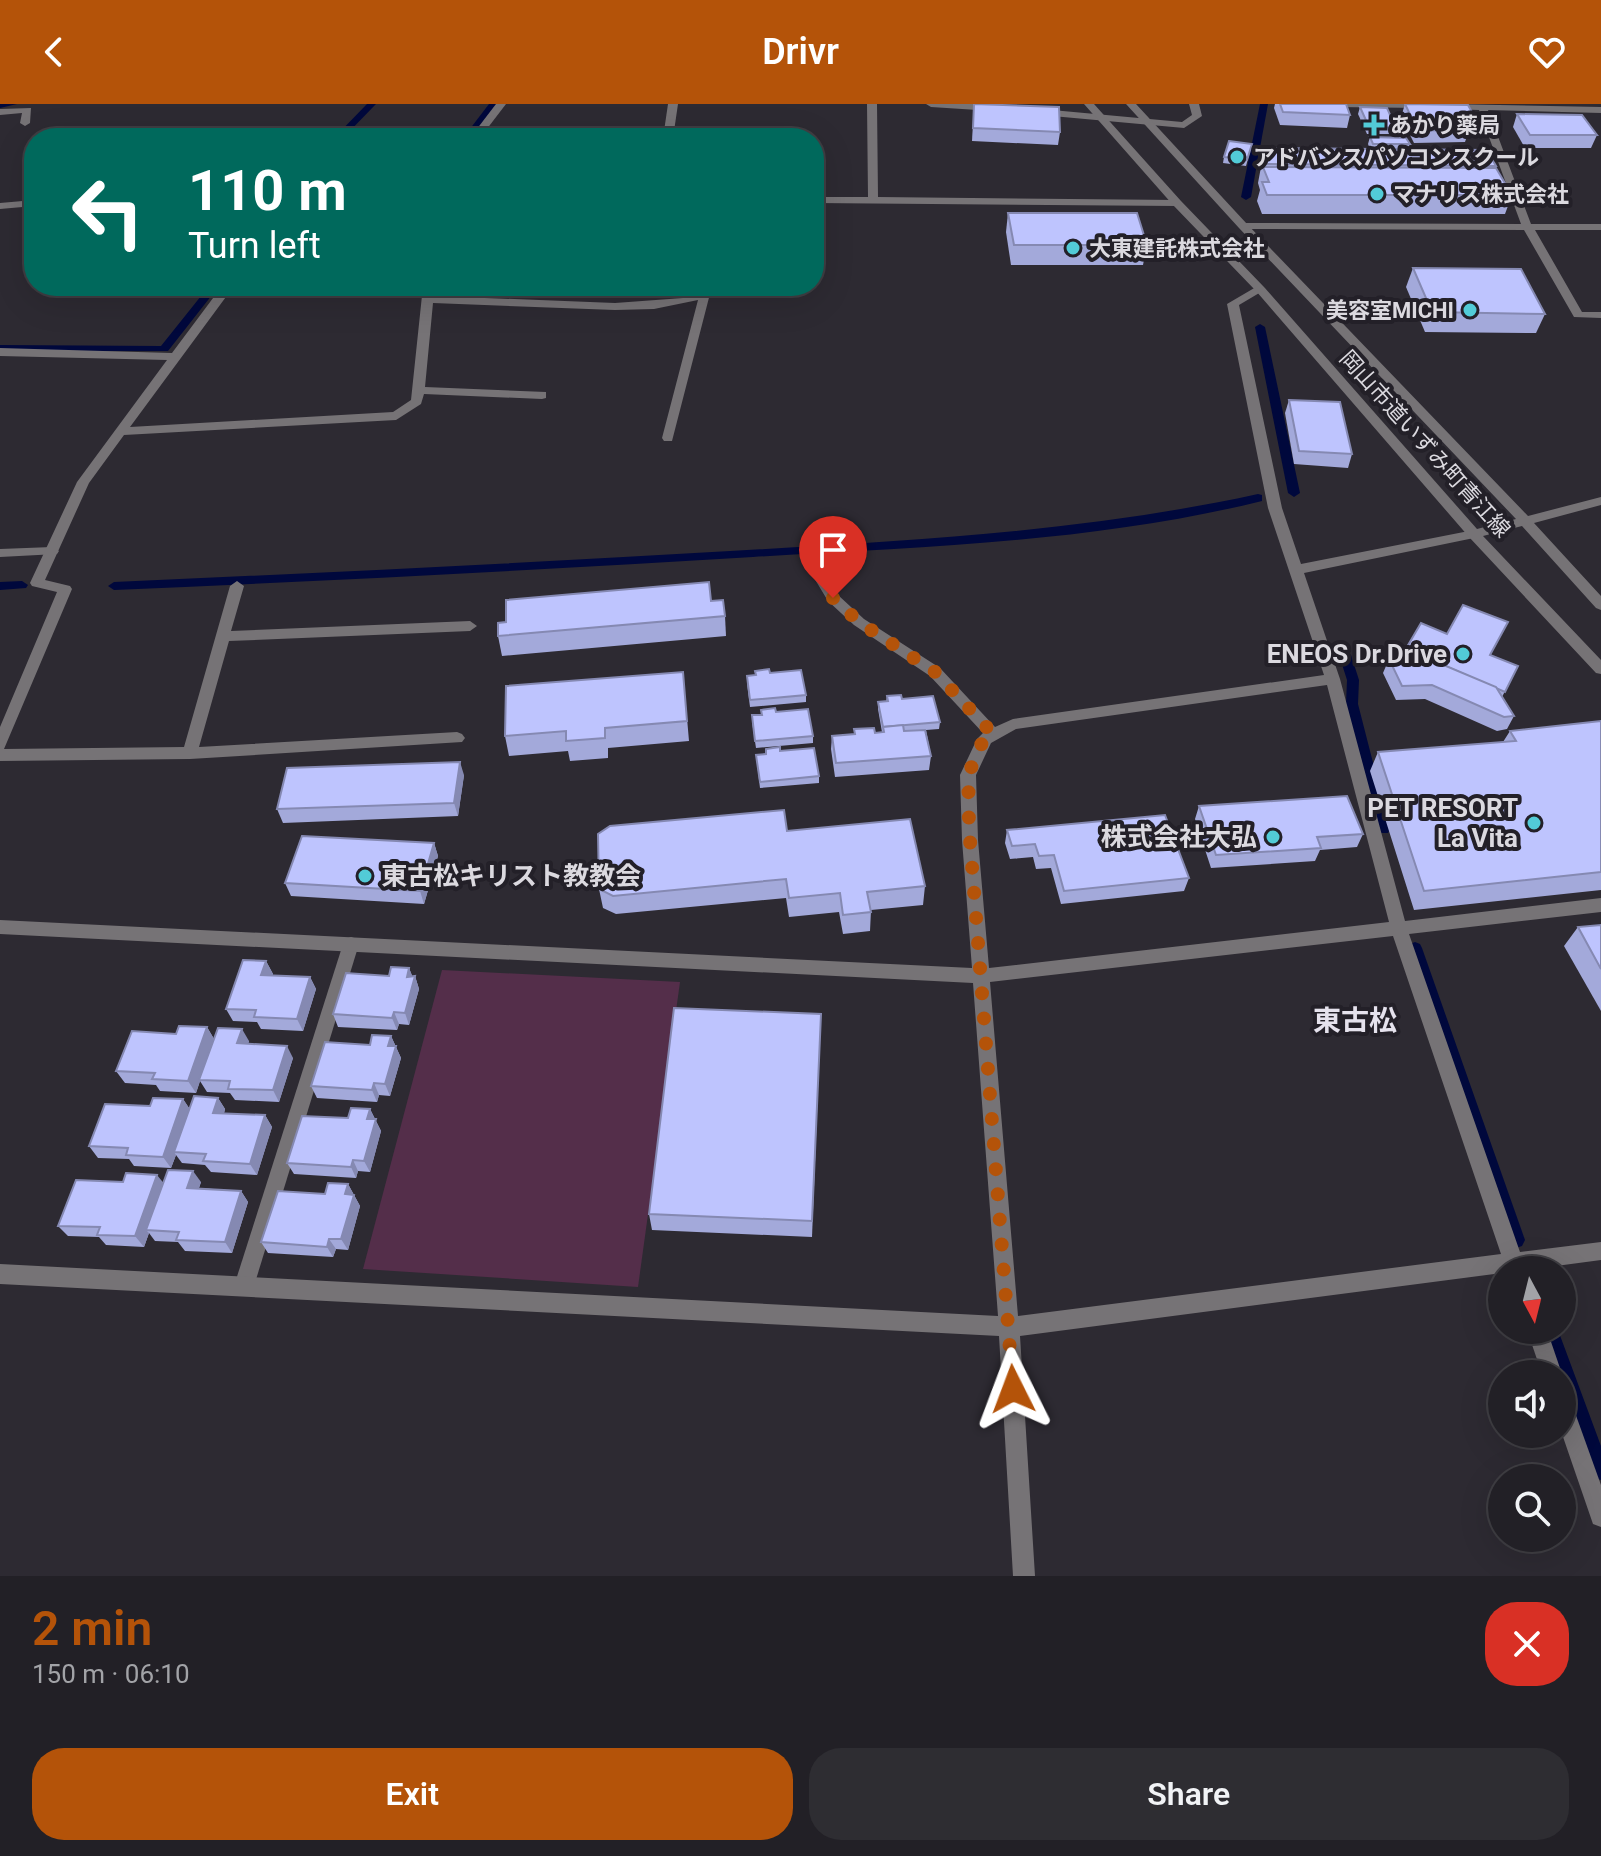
<!DOCTYPE html>
<html lang="en">
<head>
<meta charset="utf-8">
<style>
	:root { --surface:#222026; --page:#2e2d32; --text:#f1f3f6; --muted:#a2a3a7; --line:#3f3e43; --accent:#b45309 }
	body { margin:0; font-family:Roboto,"Noto Sans JP",sans-serif; background:var(--page); color:var(--text); height:100vh; display:flex; flex-direction:column; font-size:30px; white-space:nowrap }
	* { box-sizing:border-box; margin:0 }
	p { font-size:26px; color:var(--muted) }
	.icon { flex:none; width:44px; height:44px; fill:none; stroke:currentColor; stroke-width:2; stroke-linecap:round; stroke-linejoin:round }
	.map { position:relative; height:1472px; overflow:hidden }
	.drawer { display:flex; flex-direction:column; background:var(--surface); flex:1 }
	.drawer>* { flex:none }
	.guide { position:absolute; left:24px; top:24px; width:800px; height:168px; border-radius:32px; box-shadow:0 8px 32px #0002,0 0 0 2px var(--line); background:#00695c; color:#fff; overflow:hidden }
	.needle { width:52px; rotate:173deg }
	.tools { position:absolute; left:1488px; top:1152px; display:grid; gap:16px }
	.tools a { display:grid; place-items:center; width:88px; height:88px; border-radius:50%; background:var(--surface); box-shadow:0 8px 32px #0002,0 0 0 2px var(--line); font-size:40px }
	.pin { position:absolute; display:grid; place-items:center; width:68px; height:68px; color:#fff; margin:-82px -34px; border-radius:50% 50% 50% 0; rotate:-45deg; box-shadow:0 0 8px #0007 }
	.pin .icon { rotate:45deg }
	.me { position:absolute; width:88px; margin:-44px; rotate:357deg; stroke-linejoin:round; filter:drop-shadow(0 0 6px #0008) }
	.turn { display:flex; align-items:center; gap:28px; height:168px; padding:0 32px; font-size:36px }
	.turn .icon { width:104px; height:104px; stroke-width:2.5 }
	.turn b { display:block; font-size:56px; line-height:68px }
	.round { display:grid; place-items:center; flex:none; width:84px; height:84px; border-radius:32px; background:var(--page) }
	.headline { display:flex; align-items:center; justify-content:space-between; height:136px; padding:0 32px }
	h1 { font-size:48px; font-weight:600; line-height:60px; color:var(--accent) }
	.primary-button { display:flex; gap:16px; margin-top:auto; padding:16px 32px }
	.primary-button a { flex:1; height:92px; border-radius:32px; background:var(--accent); color:#fff; font-size:32px; font-weight:600; line-height:92px; text-align:center }
	.primary-button a+a { background:var(--page); color:var(--text) }
	header { display:flex; justify-content:space-between; align-items:center; height:104px; padding:0 32px; background:var(--accent); color:#fff; font-size:36px; font-weight:600 }
	.map>svg:first-child { display:block }
	.green { fill:#542e4a }
	.lines { fill:none; stroke-linecap:round; stroke-linejoin:round }
	.stream { fill:#00083c; fill-rule:evenodd }
	.service { fill:#767376; fill-rule:evenodd }
	.minor { fill:#767376; fill-rule:evenodd }
	.tertiary { fill:#767376; fill-rule:evenodd }
	.wall { fill:#a3a9da }
	.shaded-wall { fill:#8589b2 }
	.building { fill:#bec4fe; stroke:#8589b2; stroke-width:2 }
	.route { stroke:#b45309; stroke-width:14; stroke-dasharray:0 25.2 }
	.poi-dot { fill:#52cbd7; stroke:#232028; stroke-width:3 }
	.labels { text-anchor:middle; dominant-baseline:central; stroke-width:8; stroke-linejoin:round; paint-order:stroke }
	.far-poi-label { font-size:22px; font-weight:bold; fill:#dbd9df; stroke:#232028; text-anchor:start }
	.far-street-label { font-size:22px; fill:#dbd9df; stroke:#232028 }
	.poi-label { font-size:26px; font-weight:bold; fill:#dbd9df; stroke:#232028; text-anchor:end }
	.neighbourhood-label { font-size:28px; font-weight:bold; fill:#e5e2ed; stroke:#232028 }
</style>
</head>
<body>
<header><svg class="icon" aria-label="back" viewBox="0 0 24 24"><path d="M15 5l-7 7 7 7"/></svg>Drivr<svg class="icon" aria-label="heart" viewBox="0 0 24 24"><path d="M12 20l-8-8c-3-5 5-10 8-4 3-6 11-1 8 4z"/></svg></header>
<div class="map">
<svg width="1601" height="1472" viewBox="0 0 1601 1472">
	<rect width="100%" height="100%" fill="#2d2a32"/>
	<polygon class="green" points="442,866 680,878 638,1183 363,1165"/>
	<g class="lines">
		<g class="stream">
			<polygon points="0,0 17,0 0,4"/>
			<polygon points="367,0 376,0 343,34 334,34"/>
			<polygon points="489,0 497,0 471,34 463,34"/>
			<polygon points="1260,0 1268,0 1251,93 1246,96 1241,93"/>
			<polygon points="209,182 219,182 168,247 0,247 0,241 161,242"/>
			<polygon points="1260,220 1265,223 1300,389 1294,393 1288,389 1255,223"/>
			<path d="M 1258,390 L 1262,391 L 1262,397 C 1096,438 923,443 753,453 C 540,466 327,477 114,486 L 108,482 L 114,478 C 319,469 525,459 730,447 C 907,437 1084,428 1258,390 Z"/>
			<polygon points="22,477 28,481 26,484 0,486 0,478"/>
			<polygon points="1345,547 1351,551 1359,576 1358,600 1390,725 1388,729 1378,729 1376,725 1346,600 1347,576 1339,551"/>
			<polygon points="1415,838 1420,840 1422,844 1525,1136 1522,1142 1516,1144 1510,1142 1507,1136 1408,844 1410,840"/>
			<polygon points="1540,1226 1558,1226 1601,1342 1601,1376 1594,1374 1592,1367 1562,1286 1562,1270 1556,1270"/>
		</g>
		<g class="service">
			<polygon points="52,443 59,447 57,450 0,453 0,445"/>
			<polygon points="351,833 357,835 359,840 254,1182 251,1189 244,1192 237,1189 234,1182 343,840 345,835"/>
		</g>
		<g class="minor">
			<polygon points="496,0 506,0 480,34 470,34"/>
			<polygon points="668,0 678,0 673,34 663,34"/>
			<polygon points="867,0 877,0 878,93 1177,96 1182,99 1177,102 814,99 814,93 868,93"/>
			<polygon points="926,0 975,0 998,4 993,7 931,3"/>
			<polygon points="1189,0 1199,0 1202,12 1184,24 1041,11 1036,8 1041,5 1182,18 1192,11"/>
			<polygon points="1329,0 1427,0 1428,1 1423,4 1334,3"/>
			<polygon points="1444,0 1601,3 1601,9 1488,6 1531,120 1601,120 1601,126 1535,126 1582,208 1601,208 1601,214 1574,213 1524,126 1243,125 1238,122 1243,119 1521,120 1479,6 1447,5 1444,4"/>
			<polygon points="31,4 30,19 25,22 20,19 22,9 0,11 0,5"/>
			<polygon points="34,96 34,102 0,105 0,99"/>
			<polygon points="222,182 234,182 130,323 393,308 411,296 423,182 435,182 434,192 615,199 683,194 700,188 700,182 712,182 672,337 664,337 662,334 698,196 654,205 615,206 433,199 425,283 546,288 546,294 542,295 424,290 421,300 396,316 124,331 89,379 45,476 70,482 72,485 4,645 184,643 230,482 237,477 244,482 231,527 470,517 477,522 470,527 229,537 199,643 457,628 462,630 465,634 462,638 190,655 0,657 0,623 57,488 32,482 30,479 77,378 167,256 0,252 0,244 172,249"/>
			<path d="M 1256,183 L 1266,185 L 1239,201 L 1282,404 L 1301,460 L 1474,426 L 1481,430 L 1474,434 L 1304,469 L 1340,575 L 1405,817 L 1601,794 L 1601,808 L 1409,830 L 1520,1148 L 1601,1138 L 1601,1156 L 1526,1166 L 1502,1166 L 1502,1169 L 1020,1232 L 1035,1472 L 1013,1472 L 999,1232 L 0,1180 L 0,1160 L 998,1212 L 973,879 L 0,830 L 0,816 L 972,864 L 962,736 L 960,671 L 977,635 L 983,629 L 930,572 L 854,521 L 828,497 L 805,459 L 812,455 L 817,456 L 838,491 L 864,515 L 940,564 L 995,623 L 1013,615 L 1324,571 L 1268,404 L 1227,200 ZM 1327,581 L 1389,818 L 989,864 L 978,736 L 976,671 L 991,639 L 1016,625 ZM 1393,832 L 1501,1150 L 1018,1212 L 990,878 Z"/>
			<polygon points="1527,1226 1547,1226 1562,1270 1562,1271 1542,1270"/>
			<polygon points="1562,1289 1569,1292 1601,1381 1601,1423 1593,1420 1562,1330"/>
		</g>
		<polygon class="tertiary" points="1084,0 1094,0 1181,97 1264,183 1477,425 1516,415 1239,124 1126,0 1136,0 1247,120 1528,412 1601,393 1601,401 1534,419 1601,492 1601,506 1596,504 1522,422 1483,432 1601,556 1601,570 1596,569 1469,433 1256,187 1173,101"/>
	</g>
	<g class="wall">
		<polygon points="974,0 1060,28 1058,41 972,37"/>
		<polygon points="1275,0 1346,0 1350,11 1347,24 1280,21 1274,4"/>
		<polygon points="1405,0 1478,19 1474,32 1467,32 1465,38 1414,39 1401,13"/>
		<polygon points="1360,3 1396,24 1394,30 1367,30 1358,10"/>
		<polygon points="1517,10 1597,31 1591,44 1525,44 1513,23"/>
		<polygon points="1370,33 1410,40 1408,45 1496,62 1496,64 1512,91 1505,110 1262,110 1257,97 1260,86 1258,79 1261,63 1265,44 1370,45 1368,40"/>
		<polygon points="1252,40 1246,62 1223,59 1224,53"/>
		<polygon points="1008,109 1147,141 1143,161 1011,161 1006,128"/>
		<polygon points="1413,164 1545,210 1536,229 1425,228 1406,183"/>
		<polygon points="1289,296 1352,350 1348,364 1294,360 1285,309"/>
		<polygon points="725,512 726,532 502,552 498,532"/>
		<polygon points="1404,548 1490,551 1518,562 1502,593 1514,612 1507,625 1497,627 1425,595 1396,596 1383,569 1389,555 1401,555"/>
		<polygon points="683,568 689,637 608,644 608,654 570,657 568,647 509,652 505,632"/>
		<polygon points="770,569 806,591 806,598 750,603 747,579"/>
		<polygon points="887,592 902,595 940,618 939,625 926,626 931,652 929,666 835,673 831,645 832,632 854,630 854,625 875,629 882,628 878,605 878,598 886,598"/>
		<polygon points="776,608 813,632 813,639 756,644 752,618"/>
		<polygon points="1601,617 1601,786 1414,806 1370,667 1378,648 1503,638 1510,627"/>
		<polygon points="780,647 819,672 819,679 760,684 756,651"/>
		<polygon points="464,671 458,712 283,719 277,705"/>
		<polygon points="1199,702 1363,730 1357,743 1320,746 1315,757 1211,764 1195,715"/>
		<polygon points="1007,726 1189,774 1184,787 1061,800 1051,764 1036,765 1033,753 1010,755 1005,739"/>
		<polygon points="787,727 925,782 923,801 871,806 870,827 843,830 839,808 789,813 786,794 616,810 603,804 599,785"/>
		<polygon points="434,739 438,752 424,800 291,792 285,779"/>
		<polygon points="1601,821 1601,907 1564,842 1578,823"/>
		<polygon points="266,857 273,870 272,871 310,873 316,885 303,927 261,925 257,918 233,917 226,905"/>
		<polygon points="409,864 412,872 415,872 419,885 409,921 399,920 397,926 338,923 333,910 389,872"/>
		<polygon points="821,910 812,1133 652,1126 649,1110"/>
		<polygon points="207,923 214,935 249,937 248,940 293,954 279,998 235,996 230,989 207,988 200,977 196,989 160,987 156,981 125,979 116,967 176,930"/>
		<polygon points="391,932 401,954 390,992 379,991 377,998 317,994 311,982 370,941"/>
		<polygon points="218,994 225,1005 224,1010 265,1011 272,1023 257,1071 211,1068 205,1061 182,1059 176,1051 171,1064 134,1062 129,1055 98,1054 89,1042 183,995 189,1004"/>
		<polygon points="370,1005 381,1027 370,1068 358,1067 356,1074 294,1070 287,1059 348,1014"/>
		<polygon points="123,1078 201,1078 199,1084 241,1087 248,1098 232,1149 185,1147 178,1138 155,1137 149,1129 144,1143 106,1141 99,1133 68,1132 58,1122"/>
		<polygon points="348,1080 360,1102 348,1146 336,1145 333,1153 268,1149 261,1138 325,1090"/>
	</g>
	<g class="shaded-wall">
		<polygon points="460,658 464,671 458,712 454,699"/>
		<polygon points="434,739 438,752 424,800 420,787"/>
		<polygon points="266,857 273,870 268,883 261,871"/>
		<polygon points="409,864 414,876 415,872 419,885 409,921 405,909 407,873"/>
		<polygon points="310,873 316,885 303,927 297,915"/>
		<polygon points="394,908 399,920 397,926 392,914"/>
		<polygon points="207,923 214,935 196,989 188,977"/>
		<polygon points="242,925 249,937 244,951 237,939"/>
		<polygon points="391,932 401,954 390,992 385,980 388,942"/>
		<polygon points="287,942 293,954 279,998 273,986"/>
		<polygon points="374,979 379,991 377,998 372,986"/>
		<polygon points="218,994 225,1005 220,1021 213,1009"/>
		<polygon points="183,995 191,1007 174,1048 176,1051 171,1064 163,1053"/>
		<polygon points="370,1005 381,1027 370,1068 364,1057 367,1015"/>
		<polygon points="265,1011 272,1023 257,1071 250,1060"/>
		<polygon points="353,1056 358,1067 356,1074 351,1063"/>
		<polygon points="193,1067 201,1078 195,1095 187,1084"/>
		<polygon points="157,1071 166,1082 146,1126 149,1129 144,1143 135,1132"/>
		<polygon points="348,1080 360,1102 348,1146 341,1135 345,1090"/>
		<polygon points="241,1087 248,1098 232,1149 225,1138"/>
		<polygon points="329,1135 336,1145 333,1153 327,1143"/>
	</g>
	<g class="building">
		<polygon points="974,0 1059,3 1060,28 973,24"/>
		<polygon points="1280,0 1346,0 1350,11 1283,8"/>
		<polygon points="1405,0 1468,1 1478,19 1466,19 1469,25 1418,27"/>
		<polygon points="1360,3 1387,4 1396,24 1369,23"/>
		<polygon points="1517,10 1582,11 1597,31 1530,31"/>
		<polygon points="1370,33 1406,34 1410,40 1373,40"/>
		<polygon points="1229,37 1252,40 1247,56 1224,53"/>
		<polygon points="1265,44 1487,46 1496,62 1263,60"/>
		<polygon points="1263,63 1496,64 1512,91 1267,91 1262,78 1269,78"/>
		<polygon points="1008,109 1137,109 1147,141 1014,141"/>
		<polygon points="1413,164 1521,165 1545,210 1432,208"/>
		<polygon points="1289,296 1340,298 1352,350 1299,347"/>
		<polygon points="709,478 711,497 723,496 725,512 498,532 498,519 506,518 506,496"/>
		<polygon points="1463,501 1508,518 1490,551 1518,562 1505,588 1427,554 1420,555 1404,548 1421,519 1447,530"/>
		<polygon points="1427,554 1496,583 1514,612 1504,613 1432,581 1402,582 1389,555"/>
		<polygon points="769,565 770,569 801,566 806,591 750,596 747,572 756,571 755,567"/>
		<polygon points="683,568 687,617 605,624 605,634 566,637 566,627 505,632 506,582"/>
		<polygon points="901,591 902,595 933,592 940,618 883,623 878,598 888,597 887,592"/>
		<polygon points="775,604 776,608 808,605 813,632 755,637 752,611 762,611 761,606"/>
		<polygon points="1601,617 1601,768 1424,787 1378,648 1516,637 1510,627"/>
		<polygon points="903,621 904,627 925,626 931,652 836,659 832,632 855,630 854,625 874,624 875,629 884,628 883,623"/>
		<polygon points="780,643 780,647 814,644 819,672 760,678 756,651 766,650 766,645"/>
		<polygon points="460,658 454,699 277,705 287,664"/>
		<polygon points="1347,692 1363,730 1317,733 1321,744 1216,751 1199,702"/>
		<polygon points="784,706 787,727 910,715 925,782 867,788 871,808 843,811 840,789 789,794 786,775 613,792 599,785 598,730 610,722"/>
		<polygon points="1165,711 1189,774 1064,787 1054,751 1039,752 1035,740 1012,742 1007,726"/>
		<polygon points="302,732 434,739 420,787 285,779"/>
		<polygon points="1601,821 1601,865 1578,823"/>
		<polygon points="243,856 266,857 261,871 310,873 297,915 254,913 256,906 226,905"/>
		<polygon points="391,863 409,864 407,873 415,872 405,909 394,908 392,914 333,910 346,869 389,872"/>
		<polygon points="674,904 821,910 812,1117 649,1110"/>
		<polygon points="179,922 207,923 188,977 152,975 155,969 116,967 132,927 176,930"/>
		<polygon points="218,924 242,925 237,939 287,942 273,986 228,985 230,977 199,976"/>
		<polygon points="372,931 391,932 388,942 396,942 385,980 374,979 372,986 311,982 325,938 370,941"/>
		<polygon points="194,992 218,994 213,1009 265,1011 250,1060 203,1057 206,1050 174,1048"/>
		<polygon points="153,994 183,995 163,1053 126,1051 128,1044 89,1042 105,1000 150,1002"/>
		<polygon points="351,1004 370,1005 367,1015 376,1015 364,1057 353,1056 351,1063 287,1059 302,1012 348,1014"/>
		<polygon points="168,1066 193,1067 187,1084 241,1087 225,1138 176,1136 179,1128 146,1126"/>
		<polygon points="126,1069 157,1071 135,1132 97,1131 100,1123 58,1122 76,1076 123,1078"/>
		<polygon points="328,1079 348,1080 345,1090 354,1091 341,1135 329,1135 327,1143 261,1138 278,1087 325,1090"/>
	</g>
	<g class="lines">
		<path class="route" d="M 833,494 L 859,518 L 935,568 L 993,630 C 961,648 969,705 970,736 L 1013,1285"/>
	</g>
	<g class="poi-dot">
		<path d="M1370 9h8v8h8v8h-8v8h-8v-8h-8v-8h8z"/>
		<circle cx="1237" cy="53" r="8"/>
		<circle cx="1377" cy="90" r="8"/>
		<circle cx="1073" cy="144" r="8"/>
		<circle cx="1470" cy="206" r="8"/>
		<circle cx="1463" cy="550" r="8"/>
		<circle cx="1534" cy="719" r="8"/>
		<circle cx="1273" cy="733" r="8"/>
		<circle cx="365" cy="772" r="8"/>
	</g>
	<g class="labels">
		<g class="far-poi-label">
			<text x="1390" y="21">あかり薬局</text>
			<text x="1253" y="53">アドバンスパソコンスクール</text>
			<text x="1393" y="90">マナリス株式会社</text>
			<text x="1089" y="144">大東建託株式会社</text>
			<text x="1454" y="206" text-anchor="end">美容室MICHI</text>
		</g>
		<g class="far-street-label">
			<text transform="translate(1425 340) rotate(48)">岡山市道いずみ町青江線</text>
		</g>
		<g class="poi-label">
			<text x="1447" y="550">ENEOS Dr.Drive</text>
			<text x="1518" y="704">PET RESORT<tspan x="1518" dy="30">La Vita</tspan></text>
			<text x="1257" y="733">株式会社大弘</text>
			<text x="381" y="772" text-anchor="start">東古松キリスト教教会</text>
		</g>
		<g class="neighbourhood-label">
			<text x="1355" y="916">東古松</text>
		</g>
	</g>
</svg>
<div class="tools">
<a><svg class="needle" viewBox="-14 -14 28 28"><path d="M0-13l5 13h-10z" fill="#e53935"/><path d="M0 13l5-13h-10z" fill="#a2a3a7"/></svg></a>
<a><svg class="icon" aria-label="sound" viewBox="0 0 24 24"><path d="M4 9h4l5-4v14l-5-4H4zM17 9q2 3 0 6"/></svg></a>
<a><svg class="icon" aria-label="search" viewBox="0 0 24 24"><circle cx="10" cy="10" r="6"/><path d="M15 15l6 6"/></svg></a>
</div>
<div class="pin" style="left:833px;top:494px;background:#d93025"><svg class="icon" aria-label="arrive" viewBox="0 0 24 24"><path d="M6 21V4h12l-3 4 3 4H6"/></svg></div>
<svg class="me" style="left:1013px;top:1285px" viewBox="-20 -20 40 40"><path d="M0-17L14 15 0 8-14 15z" fill="#b45309" stroke="#fff" stroke-width="4"/></svg>
<div class="guide">
<div class="turn"><svg class="icon" aria-label="left" viewBox="0 0 24 24"><path d="M17 20v-9H6M10 6l-5 5 5 5"/></svg><div><b>110 m</b>Turn left</div></div>
</div>
</div>
<section class="drawer">
<div class="headline"><div><h1>2 min</h1><p>150 m · 06:10</p></div><a class="round" style="background:#d93025;color:#fff"><svg class="icon" aria-label="close" viewBox="0 0 24 24"><path d="M6 6l12 12M18 6L6 18"/></svg></a></div>
<div class="primary-button"><a>Exit</a><a>Share</a></div>
</section>
</body>
</html>
